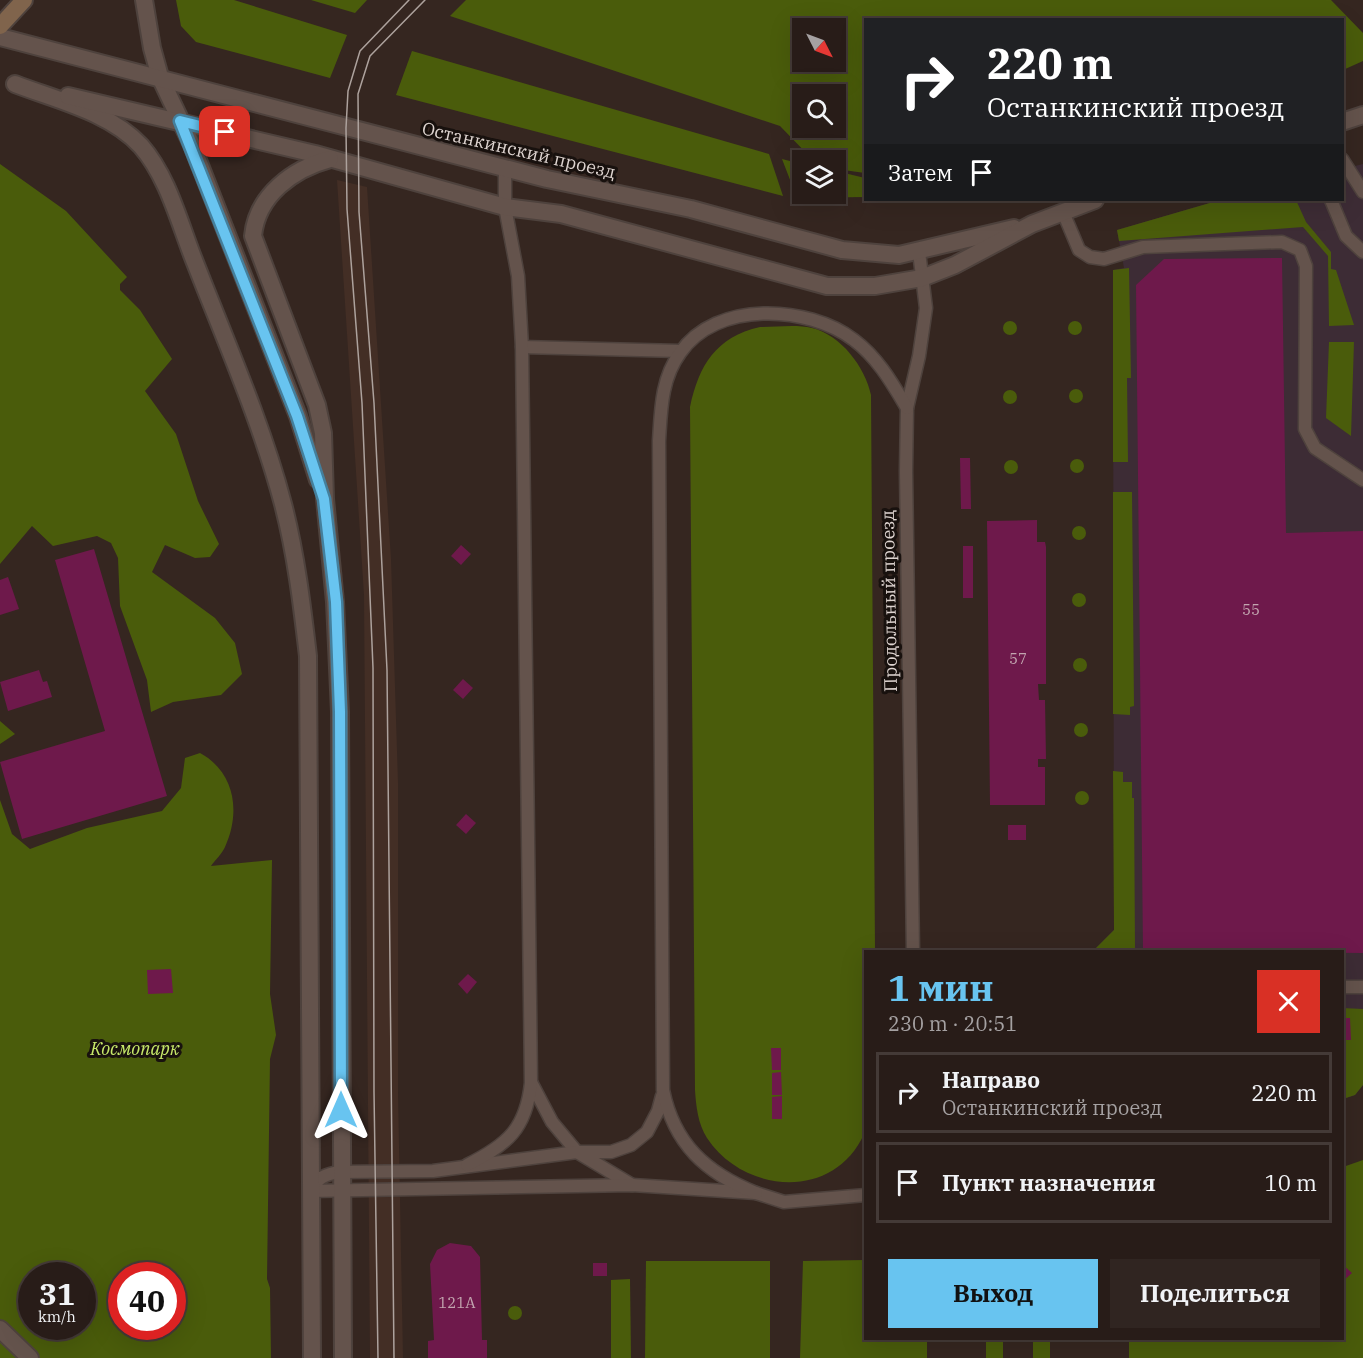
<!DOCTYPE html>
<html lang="ru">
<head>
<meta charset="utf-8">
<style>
	:root { --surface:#281c18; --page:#302521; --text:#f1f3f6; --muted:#a5a1a2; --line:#443a37; --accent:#68c4f0 }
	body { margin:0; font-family:"IBM Plex Serif",serif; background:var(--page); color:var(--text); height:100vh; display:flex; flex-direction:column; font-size:22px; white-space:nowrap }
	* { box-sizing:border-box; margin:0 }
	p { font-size:20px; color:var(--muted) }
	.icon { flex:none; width:33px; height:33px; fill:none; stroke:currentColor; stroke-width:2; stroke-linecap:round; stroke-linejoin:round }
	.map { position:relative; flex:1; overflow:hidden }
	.sheet { position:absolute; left:864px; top:950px; width:480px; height:390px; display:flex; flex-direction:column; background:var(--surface); border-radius:0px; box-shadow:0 6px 24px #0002,0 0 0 2px var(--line) }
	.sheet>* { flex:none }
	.banner { position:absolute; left:864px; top:18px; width:480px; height:183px; border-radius:0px; box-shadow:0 6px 24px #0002,0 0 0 2px var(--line); background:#202124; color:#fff; overflow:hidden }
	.needle { width:39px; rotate:132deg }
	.buttons { position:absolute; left:792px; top:18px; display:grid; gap:12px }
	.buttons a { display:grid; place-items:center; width:54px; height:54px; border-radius:0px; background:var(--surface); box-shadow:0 6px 24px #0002,0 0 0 2px var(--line); font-size:30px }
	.speed { position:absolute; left:18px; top:1262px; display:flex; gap:12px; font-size:30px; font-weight:700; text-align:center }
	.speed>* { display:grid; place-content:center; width:78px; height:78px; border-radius:50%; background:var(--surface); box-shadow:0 6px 24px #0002,0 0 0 2px var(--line); line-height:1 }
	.speed small { font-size:15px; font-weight:400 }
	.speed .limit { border:9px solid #d22; background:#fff; color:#111 }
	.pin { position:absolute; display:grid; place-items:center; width:51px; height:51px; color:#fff; margin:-26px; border-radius:12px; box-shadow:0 3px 9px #0006 }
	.me { position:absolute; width:66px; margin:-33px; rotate:0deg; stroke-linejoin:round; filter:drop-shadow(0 0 4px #0008) }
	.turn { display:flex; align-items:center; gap:21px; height:126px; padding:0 24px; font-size:27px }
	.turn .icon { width:78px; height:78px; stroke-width:2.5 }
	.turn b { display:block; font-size:42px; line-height:51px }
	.then { display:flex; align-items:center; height:57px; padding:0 24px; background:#0003; gap:12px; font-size:22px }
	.round { display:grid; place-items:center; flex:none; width:63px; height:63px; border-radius:0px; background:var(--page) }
	.headline { display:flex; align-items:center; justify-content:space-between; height:102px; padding:0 24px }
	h1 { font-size:36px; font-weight:800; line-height:45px; color:var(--accent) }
	.action { display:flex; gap:12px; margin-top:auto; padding:12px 24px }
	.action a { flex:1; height:69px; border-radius:0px; background:var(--accent); color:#111; font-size:24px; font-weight:800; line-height:69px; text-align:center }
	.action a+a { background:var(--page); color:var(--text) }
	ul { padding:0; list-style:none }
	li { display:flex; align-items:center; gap:18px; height:81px; margin:0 12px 9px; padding:0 12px; border:3px solid var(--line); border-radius:0px }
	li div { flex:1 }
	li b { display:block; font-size:22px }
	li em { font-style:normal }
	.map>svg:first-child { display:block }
	.commercial { fill:#3d2c35 }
	.built { fill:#432e25 }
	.green { fill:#4a5c0b; fill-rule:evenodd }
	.building { fill:#6e194b }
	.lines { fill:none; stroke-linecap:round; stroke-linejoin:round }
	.service-casing { stroke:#4e423d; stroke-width:15 }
	.pedestrian-casing { stroke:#4e423d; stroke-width:20 }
	.tertiary-casing { stroke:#4e423d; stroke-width:20 }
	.secondary-casing { stroke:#4e423d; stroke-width:20 }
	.service { stroke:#64534c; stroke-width:12 }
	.pedestrian { stroke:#64534c; stroke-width:16 }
	.tertiary { stroke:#64534c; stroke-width:16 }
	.secondary { stroke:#80644c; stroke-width:16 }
	.tram { stroke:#ada29d; stroke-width:1.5 }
	.route-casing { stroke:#447f9c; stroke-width:15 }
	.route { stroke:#68c4f0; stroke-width:10 }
	.labels { text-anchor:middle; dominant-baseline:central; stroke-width:6; stroke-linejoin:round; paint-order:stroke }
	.number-label { font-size:15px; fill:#c2a5af }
	.street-label { font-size:18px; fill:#ded4d0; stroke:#18110e }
	.park-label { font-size:18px; font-style:italic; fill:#c7e96a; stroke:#18110e }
</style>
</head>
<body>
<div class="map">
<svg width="1363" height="1358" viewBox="0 0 1363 1358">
	<rect width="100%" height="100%" fill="#352620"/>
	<polygon class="commercial" points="1363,164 1363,1085 1355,1095 1343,1099 1342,951 1093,951 1114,930 1113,270 1124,268 1117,230 1220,200 1342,200 1343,169"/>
	<polygon class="built" points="337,180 367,187 391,559 398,783 398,1092 403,1358 370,1358 364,595"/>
	<g class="green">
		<polygon points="176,0 234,0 347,35 330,78 196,42 181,26"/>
		<polygon points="311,0 367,0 355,13"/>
		<path d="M 466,0 L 1331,0 L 1363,33 L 1363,61 L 1343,70 L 1342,20 L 866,20 L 865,173 L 836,169 L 836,160 L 813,160 L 780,126 L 450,16 ZM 802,28 L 836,28 L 836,62 L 802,62 ZM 802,94 L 836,94 L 836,128 L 802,128 Z"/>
		<polygon points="412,51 769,154 783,196 396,95"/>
		<polygon points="782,159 802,164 802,194 836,194 836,171 865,178 865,197 797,198"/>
		<polygon points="0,164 66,211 127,277 120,284 120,290 140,310 172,359 145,391 176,434 198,501 219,544 210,557 195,558 165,545 152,572 215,618 235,643 242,674 221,695 173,702 151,712 147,680 120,606 118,558 111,543 97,536 53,546 32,526 0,564"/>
		<polygon points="1220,200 1296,200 1306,222 1331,252 1331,269 1336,270 1354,325 1329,326 1328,256 1303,227 1119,241 1117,230"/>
		<polygon points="1129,268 1131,378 1127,378 1128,462 1113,462 1113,270"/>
		<circle cx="1075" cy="328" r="7"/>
		<circle cx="1010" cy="328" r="7"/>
		<path d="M 760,327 C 777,327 796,324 812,328 C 841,335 865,367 871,395 L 875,951 L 866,951 C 865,997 865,1043 865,1088 C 865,1102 869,1121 864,1134 C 834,1201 744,1194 707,1138 C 698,1124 696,1106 695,1090 L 690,407 C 699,365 716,337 760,327 Z"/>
		<polygon points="1329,342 1354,342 1351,436 1326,418"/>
		<circle cx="1076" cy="396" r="7"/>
		<circle cx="1010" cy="397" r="7"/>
		<circle cx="1077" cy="466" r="7"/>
		<circle cx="1011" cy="467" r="7"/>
		<polygon points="1113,492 1132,492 1134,706 1130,707 1130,715 1113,714"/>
		<circle cx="1079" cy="533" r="7"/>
		<circle cx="1079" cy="600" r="7"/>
		<circle cx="1080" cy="665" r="7"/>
		<polygon points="0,721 15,734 0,744"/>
		<circle cx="1081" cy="730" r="7"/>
		<path d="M 200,753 C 235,772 241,812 225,847 C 222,854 215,860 211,866 L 272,860 L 270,994 L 276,1035 L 270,1059 L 267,1279 L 270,1288 L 271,1358 L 0,1358 L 0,800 L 12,834 L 30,849 L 87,828 L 162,811 L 181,788 L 185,758 ZM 32,1275 L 82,1275 L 82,1326 L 32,1326 ZM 122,1275 L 172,1275 L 172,1326 L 122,1326 Z"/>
		<polygon points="1113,771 1123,772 1123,782 1132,782 1132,798 1134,798 1135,951 1093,951 1114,930"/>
		<circle cx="1082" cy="798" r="7"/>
		<polygon points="1342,1008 1363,1009 1363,1085 1355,1095 1343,1099"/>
		<polygon points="1363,1160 1363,1358 1129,1358 1129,1338 1342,1338 1343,1167"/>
		<polygon points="865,1260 866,1338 927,1338 927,1358 800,1358 803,1261"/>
		<polygon points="646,1261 770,1261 770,1358 645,1358"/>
		<polygon points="630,1279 631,1358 611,1358 611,1280"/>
		<circle cx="515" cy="1313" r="7"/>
		<rect x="986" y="1338" width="17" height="20"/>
		<rect x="1033" y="1338" width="17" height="20"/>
	</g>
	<g class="building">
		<polygon points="1282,258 1286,533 1363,531 1363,953 1143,951 1136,285 1164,259"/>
		<polygon points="960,458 970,458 971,509 961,509"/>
		<polygon points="1037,520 1037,542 1045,542 1046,547 1046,684 1038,684 1039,700 1045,700 1046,759 1038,759 1038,767 1045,767 1045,805 990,805 987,521"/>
		<polygon points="461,545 471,554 461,565 451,556"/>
		<rect x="963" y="546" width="10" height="52"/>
		<polygon points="94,549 167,796 22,839 0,762 105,731 55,560"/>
		<polygon points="8,577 19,609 0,615 0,580"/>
		<polygon points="39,670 43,682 47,681 52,697 8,711 0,682"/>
		<polygon points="463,679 473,688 463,699 453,690"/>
		<polygon points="466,814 476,823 466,834 456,825"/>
		<rect x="1008" y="825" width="18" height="15"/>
		<polygon points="171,969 173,993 148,994 147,970"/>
		<polygon points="468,974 477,982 467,994 458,984"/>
		<polygon points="1342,1018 1350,1018 1351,1040 1342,1040"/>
		<polygon points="771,1048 781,1048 781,1070 772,1070"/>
		<polygon points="781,1072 782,1095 772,1095 772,1073"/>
		<polygon points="782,1096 782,1119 772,1119 772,1097"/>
		<polygon points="450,1243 471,1246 480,1257 482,1340 487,1340 487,1358 428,1358 428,1341 434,1340 430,1264 437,1250"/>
		<rect x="593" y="1263" width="14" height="13"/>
		<polygon points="1342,1264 1352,1273 1342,1282"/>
	</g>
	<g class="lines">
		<g class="service-casing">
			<g id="service">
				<polyline points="1342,159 1363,192"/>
				<polyline points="1331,200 1346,236 1363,252"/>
				<polyline points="1063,212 1079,250 1090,257 1104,259 1143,247 1282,242 1300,250 1306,266 1305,429 1315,448 1363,480"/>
				<polyline points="522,347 680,351"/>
				<polyline points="913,951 906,471 907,408 919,356 926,308 919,252"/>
				<polyline points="1342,987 1363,987"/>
				<polyline points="532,1084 552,1122 577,1152 632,1185"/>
				<path d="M 662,1096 L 658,1111 L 647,1132 L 631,1145 L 611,1152 L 577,1152 L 433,1171 L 340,1172 C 325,1174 317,1178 310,1191 L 632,1185 L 756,1193 L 784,1202 L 866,1195"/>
				<path d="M 467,1165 C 507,1145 526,1129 531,1083 L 522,347 L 518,276 L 505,207 L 505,168"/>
				<path d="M 756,1193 C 706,1173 674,1144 663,1090 L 659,441 C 661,410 661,379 680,353 C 716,300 808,305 854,340 C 878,358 892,383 907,408"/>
			</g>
		</g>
		<g class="pedestrian-casing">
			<polyline id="pedestrian" points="0,1329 30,1358"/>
		</g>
		<g class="tertiary-casing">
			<g id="tertiary">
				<polyline points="144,0 152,48 160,77 192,145 298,416 318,480"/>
				<polyline points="0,37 547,179 691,209 842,250 899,255 1014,228"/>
				<path d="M 15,84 C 56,100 110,112 141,146 C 169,178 180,226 196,265 C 226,342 262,424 283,504 C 296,554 302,605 308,656 L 312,1358"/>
				<polyline points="68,96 315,154 505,207 561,214 827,286 875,286 922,278 955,265 1032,224 1095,200"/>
				<polyline points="1342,122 1363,115"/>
				<path d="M 330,159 C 293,169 257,195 253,236 L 317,405 L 323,433 L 325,499 L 335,602 L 340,712 L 343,1358"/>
			</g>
		</g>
		<g class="secondary-casing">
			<polyline id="secondary" points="0,26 24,0"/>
		</g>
		<use href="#service" class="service"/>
		<use href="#pedestrian" class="pedestrian"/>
		<use href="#tertiary" class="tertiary"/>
		<use href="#secondary" class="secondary"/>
		<g class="tram">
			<polyline points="378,1358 374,1092 373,668 362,403 347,209 346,128 348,91 360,51 409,0"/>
			<polyline points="394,1358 387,670 374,403 359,212 358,94 370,56 425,0"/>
		</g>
	</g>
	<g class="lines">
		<g class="route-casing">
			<polyline id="route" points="225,132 180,121 297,416 324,499 336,602 340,712 341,1110"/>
		</g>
		<use href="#route" class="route"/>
	</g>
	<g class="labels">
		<g class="number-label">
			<text x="1251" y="609">55</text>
			<text x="1018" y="658">57</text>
			<text x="457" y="1302">121А</text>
		</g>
		<g class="street-label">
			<text transform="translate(519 150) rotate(13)">Останкинский проезд</text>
			<text transform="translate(889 601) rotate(-91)">Продольный проезд</text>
		</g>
		<g class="park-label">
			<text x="135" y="1048">Космопарк</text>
		</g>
	</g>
</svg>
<div class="buttons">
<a><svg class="needle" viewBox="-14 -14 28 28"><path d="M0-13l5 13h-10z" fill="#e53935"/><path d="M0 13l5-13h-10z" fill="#a5a1a2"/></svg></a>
<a><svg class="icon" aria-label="search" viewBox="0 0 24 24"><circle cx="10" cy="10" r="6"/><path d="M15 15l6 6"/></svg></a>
<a><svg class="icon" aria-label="layers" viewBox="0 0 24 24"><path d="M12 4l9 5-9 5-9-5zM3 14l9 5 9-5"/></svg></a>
</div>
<div class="speed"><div>31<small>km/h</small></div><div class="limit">40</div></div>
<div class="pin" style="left:225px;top:132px;background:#d93025"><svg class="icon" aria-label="arrive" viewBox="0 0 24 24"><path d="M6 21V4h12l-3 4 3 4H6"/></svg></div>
<svg class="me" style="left:341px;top:1110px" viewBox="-20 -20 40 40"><path d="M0-17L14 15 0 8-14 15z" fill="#68c4f0" stroke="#fff" stroke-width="4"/></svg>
<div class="banner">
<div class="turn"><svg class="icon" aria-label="right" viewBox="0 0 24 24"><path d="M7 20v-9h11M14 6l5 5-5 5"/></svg><div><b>220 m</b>Останкинский проезд</div></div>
<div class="then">Затем<svg class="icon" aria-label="arrive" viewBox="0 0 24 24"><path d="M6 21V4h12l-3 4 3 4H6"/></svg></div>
</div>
<section class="sheet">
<div class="headline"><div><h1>1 мин</h1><p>230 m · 20:51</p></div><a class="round" style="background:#d93025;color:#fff"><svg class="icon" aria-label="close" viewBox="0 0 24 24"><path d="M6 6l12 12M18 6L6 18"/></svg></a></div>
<ul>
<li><svg class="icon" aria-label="right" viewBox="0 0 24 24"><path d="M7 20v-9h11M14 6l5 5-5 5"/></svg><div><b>Направо</b><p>Останкинский проезд</p></div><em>220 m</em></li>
<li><svg class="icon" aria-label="arrive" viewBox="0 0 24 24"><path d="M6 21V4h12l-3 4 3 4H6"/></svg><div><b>Пункт назначения</b></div><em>10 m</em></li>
</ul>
<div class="action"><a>Выход</a><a>Поделиться</a></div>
</section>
</div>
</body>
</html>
